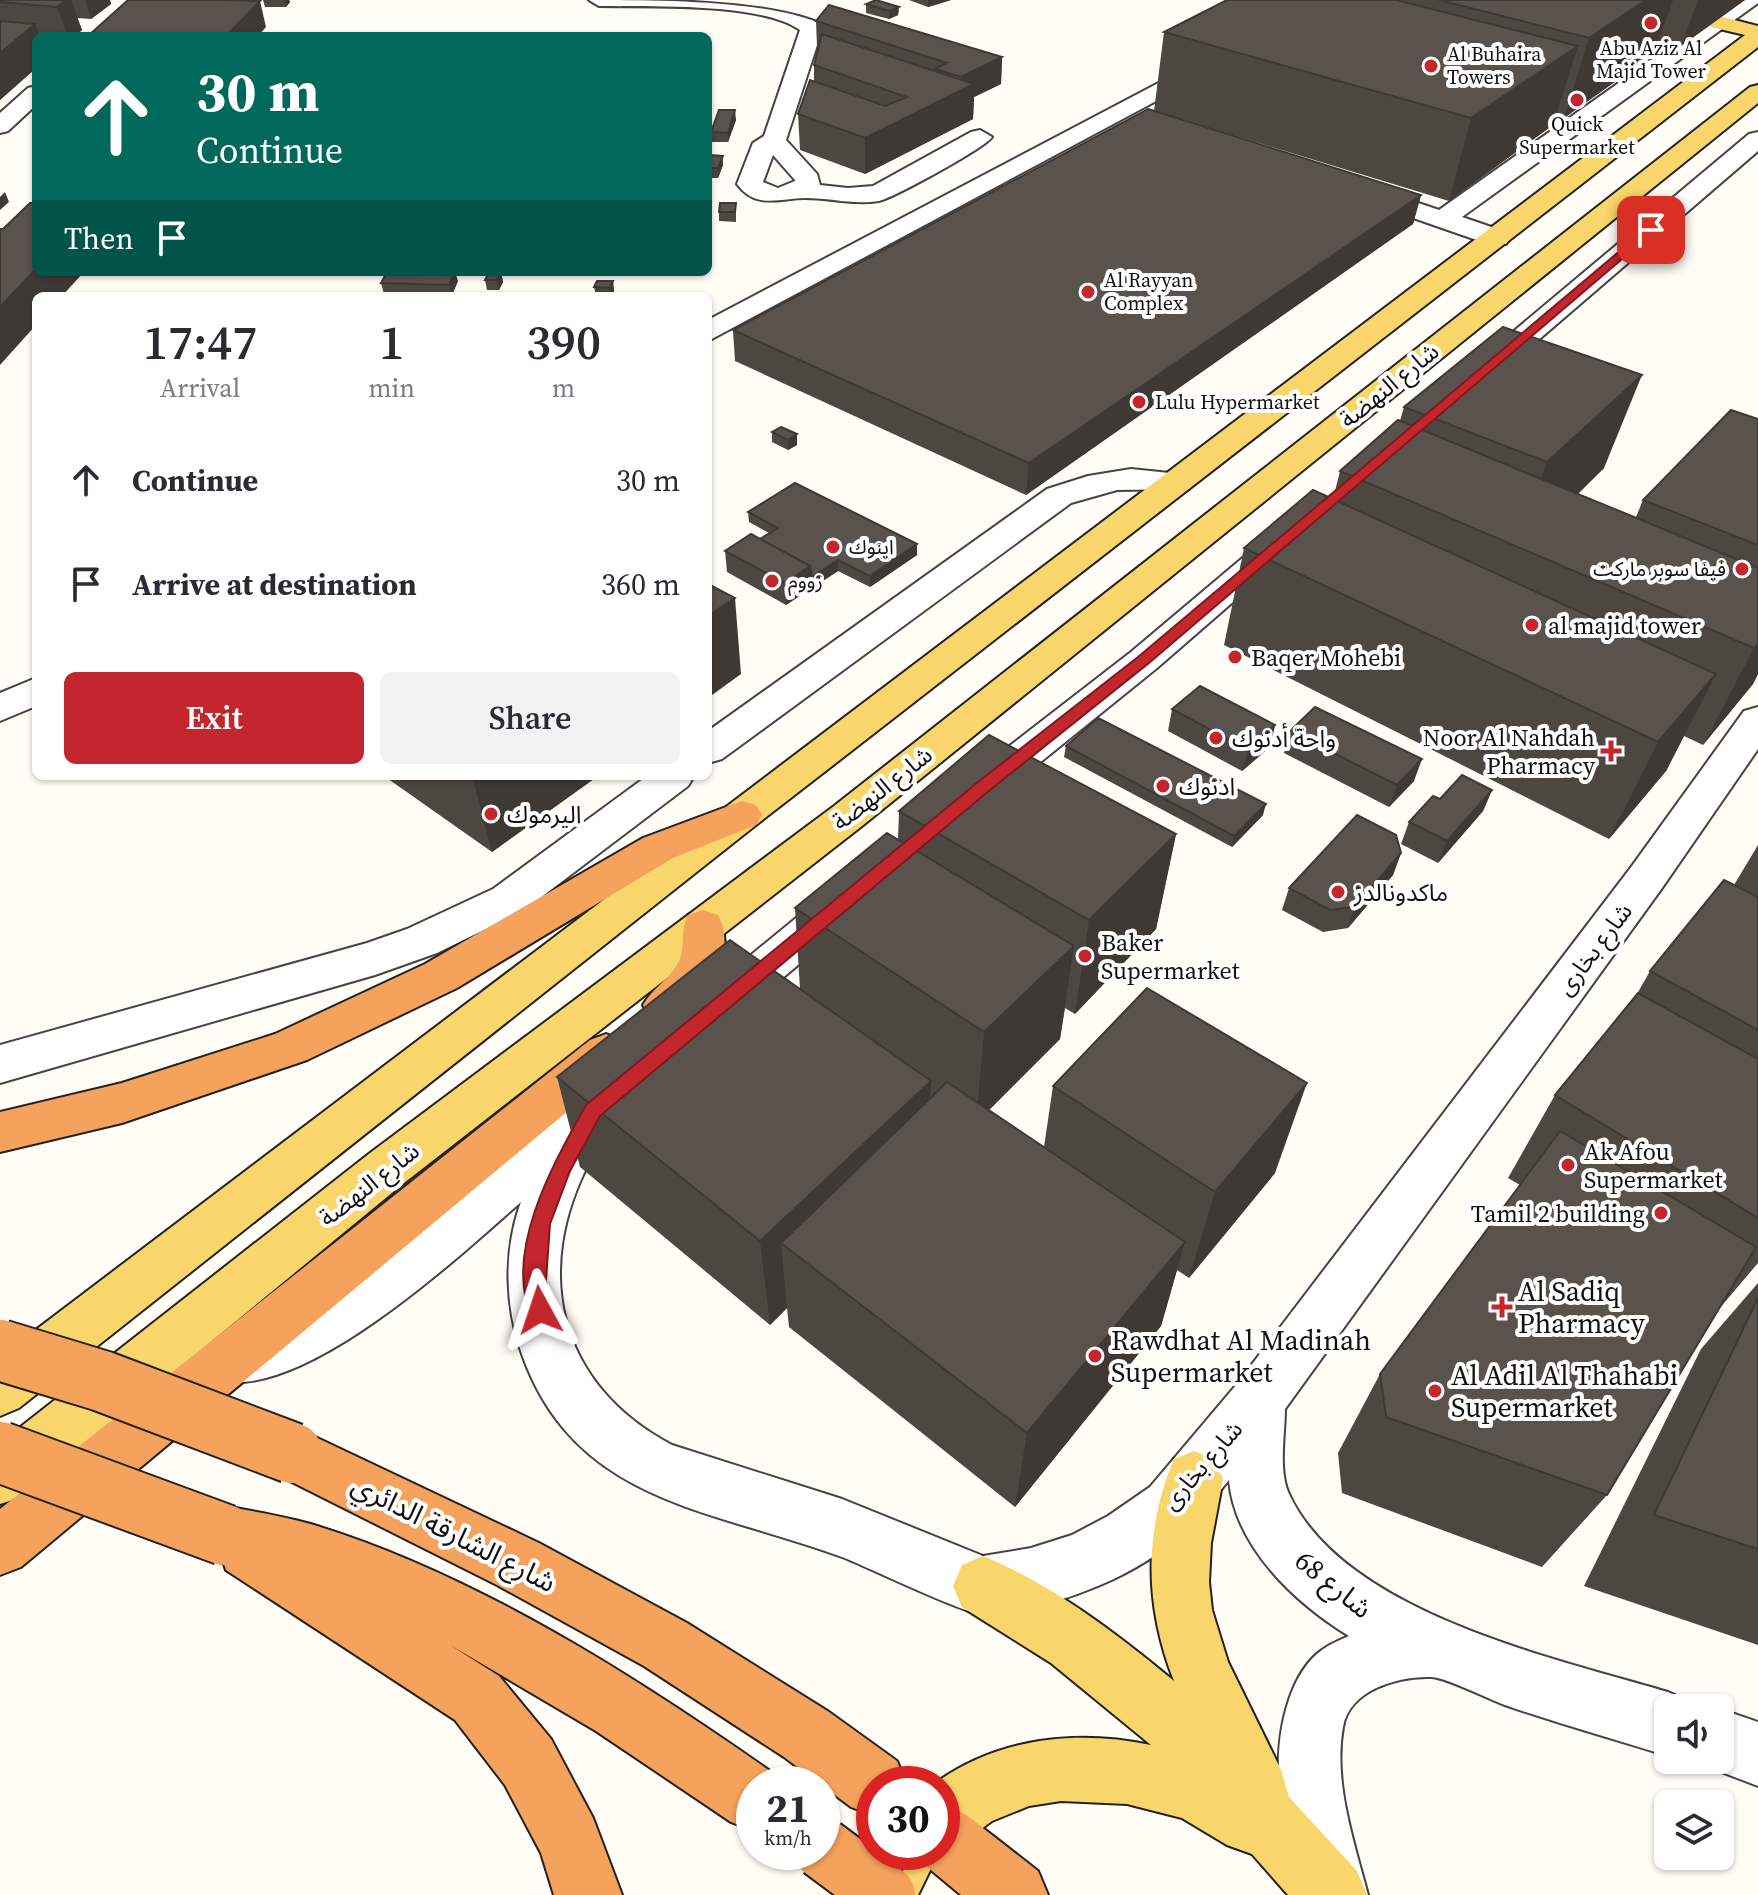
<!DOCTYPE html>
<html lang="en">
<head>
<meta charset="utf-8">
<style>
	:root { --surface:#fff; --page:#f2f2f3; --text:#2b2b33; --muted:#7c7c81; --accent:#c4262e }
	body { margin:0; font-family:"Source Serif 4","Noto Sans Arabic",serif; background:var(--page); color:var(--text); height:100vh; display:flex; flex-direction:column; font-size:30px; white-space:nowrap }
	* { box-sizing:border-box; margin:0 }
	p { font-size:26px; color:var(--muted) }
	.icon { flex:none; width:44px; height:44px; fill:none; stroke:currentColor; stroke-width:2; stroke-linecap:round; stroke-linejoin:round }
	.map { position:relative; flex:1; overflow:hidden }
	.details { position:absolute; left:32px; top:292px; width:680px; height:488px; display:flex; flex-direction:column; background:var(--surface); border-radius:12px; box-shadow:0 2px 6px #0004 }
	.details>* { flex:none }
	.hud { position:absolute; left:32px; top:32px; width:680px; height:244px; border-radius:12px; box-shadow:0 2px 6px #0004; background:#00695c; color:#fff; overflow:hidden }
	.buttons { position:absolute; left:1654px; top:1694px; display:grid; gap:16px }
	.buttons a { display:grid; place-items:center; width:80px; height:80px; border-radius:12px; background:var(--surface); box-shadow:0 2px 6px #0004; font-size:40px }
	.speed { position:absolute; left:736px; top:1766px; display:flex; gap:16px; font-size:40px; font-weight:700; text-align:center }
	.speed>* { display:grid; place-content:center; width:104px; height:104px; border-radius:50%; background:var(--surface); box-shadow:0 2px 6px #0004; line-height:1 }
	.speed small { font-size:20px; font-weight:400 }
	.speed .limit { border:12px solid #d22; background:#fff; color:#111 }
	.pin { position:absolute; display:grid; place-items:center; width:68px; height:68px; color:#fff; margin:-34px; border-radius:16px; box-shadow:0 4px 12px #0006 }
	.me { position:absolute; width:88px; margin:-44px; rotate:355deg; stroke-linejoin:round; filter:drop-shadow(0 0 6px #0008) }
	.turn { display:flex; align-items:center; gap:28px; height:168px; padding:0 32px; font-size:36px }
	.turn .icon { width:104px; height:104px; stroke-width:2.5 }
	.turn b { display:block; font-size:56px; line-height:68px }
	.then { display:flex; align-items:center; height:76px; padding:0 32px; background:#0003; gap:16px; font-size:30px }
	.eta { display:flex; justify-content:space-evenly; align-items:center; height:136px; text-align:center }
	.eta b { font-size:48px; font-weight:600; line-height:56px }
	.primary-button { display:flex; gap:16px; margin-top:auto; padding:16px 32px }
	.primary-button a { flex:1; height:92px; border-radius:12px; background:var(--accent); color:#fff; font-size:32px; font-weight:600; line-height:92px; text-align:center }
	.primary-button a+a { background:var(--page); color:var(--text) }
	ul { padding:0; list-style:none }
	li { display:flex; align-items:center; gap:24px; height:104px; padding:0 32px }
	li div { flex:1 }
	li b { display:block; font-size:30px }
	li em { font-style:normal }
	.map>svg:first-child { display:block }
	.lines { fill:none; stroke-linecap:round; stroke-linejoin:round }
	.minor-casing { stroke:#444; stroke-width:4 }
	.major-casing { stroke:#222; stroke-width:4 }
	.highway-casing { stroke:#222; stroke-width:4 }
	.minor { fill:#fff; fill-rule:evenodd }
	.major { fill:#f9d66b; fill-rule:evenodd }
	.highway { fill:#f5a25d; fill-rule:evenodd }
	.highway-bridge-casing { stroke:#222; stroke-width:64; stroke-linecap:butt }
	.highway-bridge { stroke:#f5a25d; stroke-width:60 }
	.wall { fill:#4d4742 }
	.shaded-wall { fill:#3f3936 }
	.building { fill:#5a524d; stroke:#3f3936; stroke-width:2 }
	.route { fill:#c4262e; stroke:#7f191e; stroke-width:2 }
	.poi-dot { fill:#c4262e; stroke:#fff; stroke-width:3 }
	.labels { text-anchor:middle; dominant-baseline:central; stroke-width:8; stroke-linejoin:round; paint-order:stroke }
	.far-poi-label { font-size:20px; fill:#111; stroke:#fff; text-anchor:start }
	.street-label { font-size:24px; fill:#111; stroke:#fff }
	.poi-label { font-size:24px; fill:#111; stroke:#fff; text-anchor:start }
	.near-poi-label { font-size:28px; fill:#111; stroke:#fff; text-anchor:start }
	.near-street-label { font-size:28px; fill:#111; stroke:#fff }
</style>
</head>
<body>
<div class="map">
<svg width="1758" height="1895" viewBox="0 0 1758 1895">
	<rect width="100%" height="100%" fill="#fffdf5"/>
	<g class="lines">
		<g class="minor-casing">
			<g id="minor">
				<path d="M 589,0 C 653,0 765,0 819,23 L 820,36 L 786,140 L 817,174 L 820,185 L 848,188 L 873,186 L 971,132 L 980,130 L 992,137 C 985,148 893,198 879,201 C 853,205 831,198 805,198 C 780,198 756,210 737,184 L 753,143 L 764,136 L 800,30 C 761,2 648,7 599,6 ZM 773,155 L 795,180 L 795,181 L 778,188 L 763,182 Z"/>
				<polygon points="1736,0 1758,0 1758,3 1462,217 1506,232 1510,238 1506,244 1488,244 1353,197 1349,192 1362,184 1439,210"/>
				<polygon points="1208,57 1219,64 1216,69 708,341 708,320"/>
				<polygon points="36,86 36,105 8,131 0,133 0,113 28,88"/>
				<polygon points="1758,132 1758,151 1493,379 1471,379 1467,373 1471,367 1749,134"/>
				<polygon points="1131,469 1189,475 1193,482 1189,489 1117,490 1071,503 722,759 708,763 708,731 1047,489 1088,476"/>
				<polygon points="1283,531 1295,534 1300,541 1295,548 1157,668 991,802 977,806 963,802 957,792 963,782 1131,652 1271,534"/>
				<polygon points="36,678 36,706 0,721 0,693"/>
				<path d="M 1758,707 L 1758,749 L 1662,888 L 1285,1409 C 1285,1434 1278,1471 1289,1494 C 1344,1613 1554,1658 1668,1692 L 1690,1702 L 1693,1708 L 1668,1708 L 1668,1756 C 1614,1739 1559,1724 1505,1705 C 1488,1699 1445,1677 1431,1677 C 1398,1676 1349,1690 1343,1727 C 1333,1782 1354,1842 1368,1895 L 1300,1895 C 1284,1825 1265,1758 1293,1689 C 1299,1675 1309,1659 1322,1650 C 1330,1644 1340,1640 1349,1636 C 1295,1603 1235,1547 1229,1480 C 1216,1495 1205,1513 1191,1527 C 1140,1576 1057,1608 987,1615 C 970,1617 866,1566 842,1557 C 713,1509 577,1504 523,1357 C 505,1308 503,1252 521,1202 C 459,1256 295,1410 210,1378 L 202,1360 L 210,1342 L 281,1322 L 313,1307 L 455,1198 L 599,1077 L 616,1072 L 633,1077 L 640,1091 C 632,1107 618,1113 607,1127 C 602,1135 596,1149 591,1159 C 531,1271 558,1385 672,1445 L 842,1499 L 983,1556 L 1031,1548 L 1072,1535 L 1108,1516 L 1150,1487 L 1237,1384 L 1632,866 L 1744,711 Z"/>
				<polygon points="647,776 694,776 688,786 523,911 437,953 375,975 0,1083 0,1045 367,943 407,929 493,889"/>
				<polygon points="844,886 859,891 865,902 859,913 738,1016 722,1022 706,1016 699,1004 706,992 829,891"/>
				<polygon points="1720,1709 1758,1722 1758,1786 1698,1763 1696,1760 1720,1760"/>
			</g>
		</g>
		<g class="major-casing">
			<g id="major">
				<polygon points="1719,16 1758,26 1758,47 756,825 19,1408 0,1416 0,1357 1745,35 1711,27 1708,22 1711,17"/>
				<polygon points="1758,85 1758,103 862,826 404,1183 22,1497 0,1504 0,1443 370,1153 834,806 1750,87"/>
				<path d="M 1194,1451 L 1214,1459 L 1223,1479 L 1211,1543 L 1209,1582 L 1212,1610 L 1228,1662 L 1281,1770 L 1289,1797 L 1357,1871 L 1367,1895 L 1288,1895 L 1252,1854 L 1227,1845 L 1182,1818 L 1127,1804 L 1061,1801 L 1029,1806 L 992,1821 L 965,1841 L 942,1851 L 942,1784 L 934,1784 C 997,1738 1076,1729 1151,1745 L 1051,1663 L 962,1607 L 953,1586 L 962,1565 L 983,1556 C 1053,1585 1116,1633 1174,1681 C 1145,1607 1143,1533 1174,1459 Z"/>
				<polygon points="874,1842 874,1852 939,1852 918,1895 846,1895"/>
			</g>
		</g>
		<g class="highway-casing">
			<g id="highway">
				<polygon points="742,801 756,805 762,815 756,825 673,858 457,988 307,1060 122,1123 0,1152 0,1112 122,1083 275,1034 425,964 643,838"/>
				<path d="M 703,910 L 718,915 C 741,956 700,1034 650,1018 L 643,1005 C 652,989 668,980 677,965 C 687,949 679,931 688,915 Z"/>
				<polygon points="606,1034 622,1040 629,1053 622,1066 21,1567 0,1575 0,1509 590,1040"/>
				<polygon points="292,1426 539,1543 687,1623 829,1712 897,1761 906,1784 874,1784 874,1816 851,1807 784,1757 644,1666 497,1585 272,1472 264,1453 272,1434"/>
				<path d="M 225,1506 C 255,1512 285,1516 314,1525 C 477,1575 638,1678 777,1776 L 780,1784 L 754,1784 L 754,1831 L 731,1822 L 596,1731 L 450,1645 L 499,1676 L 551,1739 L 593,1818 L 622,1895 L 554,1895 L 541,1853 L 505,1785 L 455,1720 L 226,1570 L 224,1564 L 204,1556 L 196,1535 L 204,1514 Z"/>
				<polygon points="942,1804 965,1814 1038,1871 1048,1895 961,1895 919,1860 915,1852 942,1852"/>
			</g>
		</g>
		<use href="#minor" class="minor"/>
		<use href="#major" class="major"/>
		<use href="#highway" class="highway"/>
		<g class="highway-bridge-casing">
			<g id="highway-bridge">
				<polyline points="0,1350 102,1381 292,1453"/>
				<polyline points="0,1452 225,1535"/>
				<polyline points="822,1848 885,1895"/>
			</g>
		</g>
		<use href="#highway-bridge" class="highway-bridge"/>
	</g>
	<g class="wall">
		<polygon points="0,0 110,0 111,4 91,19 77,18 82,30 75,36 36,36 36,68 0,100"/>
		<polygon points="263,0 289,0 290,2 286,7 265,7"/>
		<polygon points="909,0 951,0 928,7"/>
		<polygon points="1227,0 1745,0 1681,46 1659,41 1654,54 1564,118 1556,116 1553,125 1449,201 1154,111 1164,32"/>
		<polygon points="866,4 899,7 898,15 889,19 866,13"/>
		<polygon points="816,21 1002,57 1001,84 974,97 973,119 865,174 800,150 798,114 814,82 814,65 818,48 817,47"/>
		<polygon points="736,120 728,142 712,142 711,132"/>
		<polygon points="708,158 723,165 718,178 708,178"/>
		<polygon points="1421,195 1413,224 1026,495 735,361 733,330"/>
		<polygon points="736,203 736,222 719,221 719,212"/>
		<polygon points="501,272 503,282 499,290 487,290 485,280"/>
		<polygon points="458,281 452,295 384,294 381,283"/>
		<polygon points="613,281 614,292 612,296 596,296 594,287"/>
		<polygon points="1404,407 1604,468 1578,494 1636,517 1643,500 1758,419 1758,674 1753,684 1703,745 1684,736 1666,771 1609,839 1224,645 1244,548 1333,499 1340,471 1400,421"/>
		<polygon points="772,432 797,445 788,450 772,442"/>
		<polygon points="748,512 917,555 870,587 838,571 786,605 727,572 725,551 760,539 769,533 749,522"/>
		<polygon points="1172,709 1275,725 1270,747 1242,771 1168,731"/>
		<polygon points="1290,731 1414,781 1389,807 1284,753"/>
		<polygon points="1066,746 1263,815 1232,847 1064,757"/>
		<polygon points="384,776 598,776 492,852"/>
		<polygon points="1492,790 1483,811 1438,863 1401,844 1409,822 1440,799"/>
		<polygon points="899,811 1176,834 1156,929 1075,1014 1065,1008 1060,1039 989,1110 1044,1147 1053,1086 1275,1173 1189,1278 1177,1270 1161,1326 1015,1507 789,1327 787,1308 770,1325 580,1167 557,1077 800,989 795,908 898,840"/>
		<polygon points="1758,845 1758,1263 1719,1309 1607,1495 1542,1567 1342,1493 1338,1453 1380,1374 1520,1185 1508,1178 1555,1095 1637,994 1650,971 1734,885"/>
		<polygon points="1401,853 1393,875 1348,928 1323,932 1282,910 1289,888"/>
		<polygon points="1758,1283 1758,1645 1584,1586 1701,1349"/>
	</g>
	<g class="shaded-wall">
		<polygon points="66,0 71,0 82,30 75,36 68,36 57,7"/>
		<polygon points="85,0 110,0 111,4 91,19"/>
		<polygon points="284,0 289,0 290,2 286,7"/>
		<polygon points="928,0 951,0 928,7"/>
		<polygon points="1646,0 1673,0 1654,54 1564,118 1589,38"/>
		<polygon points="1698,0 1745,0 1681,46"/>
		<polygon points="260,1 266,27 258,36 226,36"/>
		<polygon points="899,7 898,15 889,19 889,11"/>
		<polygon points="35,24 40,36 36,36 36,68 0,100 0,53"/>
		<polygon points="1578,46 1553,125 1449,201 1471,118"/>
		<polygon points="1002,57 1001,84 974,97 973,119 865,174 865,138 961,91 961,77"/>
		<polygon points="735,110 736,120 728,142 728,133"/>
		<polygon points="723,156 723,165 718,178 718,168"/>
		<polygon points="5,192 9,202 0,210 0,197"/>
		<polygon points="1421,195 1413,224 1026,495 1029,463"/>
		<polygon points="36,269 36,272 84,272 62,296 36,296 36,325 0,365 0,307"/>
		<polygon points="455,272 458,281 452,295 449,285"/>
		<polygon points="501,272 503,282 499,290 497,280"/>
		<polygon points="613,281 614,292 611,296 610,288"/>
		<polygon points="1642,375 1604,468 1522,548 1517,546 1547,462"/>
		<polygon points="797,434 797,445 788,450 788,440"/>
		<polygon points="917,544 917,555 870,587 870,576"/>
		<polygon points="838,560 838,571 812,588 812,577"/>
		<polygon points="810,566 811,588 786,605 785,583"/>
		<polygon points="735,598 741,674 708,698 708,616"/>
		<polygon points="1758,644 1758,674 1753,684 1703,745 1754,648"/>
		<polygon points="1716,674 1666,771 1609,839 1658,742"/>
		<polygon points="1275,725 1270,747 1242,771 1248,750"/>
		<polygon points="1422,759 1414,781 1389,807 1397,785"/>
		<polygon points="472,776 598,776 492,852"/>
		<polygon points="1492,790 1483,811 1438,863 1447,841"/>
		<polygon points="1266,804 1263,815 1232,847 1234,836"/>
		<polygon points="1176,834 1156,929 1075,1014 1089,920"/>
		<polygon points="1401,853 1393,875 1348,928 1355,907"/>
		<polygon points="1074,946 1060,1039 976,1123 984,1032"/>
		<polygon points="931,1081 927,1170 781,1243 787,1308 770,1325 760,1241"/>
		<polygon points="1307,1083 1275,1173 1189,1278 1215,1192"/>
		<polygon points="1185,1242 1161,1326 1015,1507 1027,1433"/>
	</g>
	<g class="building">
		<polygon points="0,0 66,0 57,7 0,2"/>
		<polygon points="128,0 224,0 260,1 226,36 88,36"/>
		<polygon points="876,0 899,7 889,11 866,4"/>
		<polygon points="1227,0 1396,0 1578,46 1471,118 1164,32"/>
		<polygon points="1439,0 1646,0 1589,38"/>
		<polygon points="829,5 1002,57 961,77 935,69 947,63 816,21"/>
		<polygon points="0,21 35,24 0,53"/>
		<polygon points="822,34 974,84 865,138 798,114 810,80 885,106 907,97 814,65"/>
		<polygon points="1148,109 1421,195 1029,463 733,330"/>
		<polygon points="719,110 735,110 728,133 711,132"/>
		<polygon points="709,155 723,156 718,168 708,168"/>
		<polygon points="30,203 36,203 36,269 0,307 0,229 3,229"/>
		<polygon points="720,203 736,203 735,212 719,212"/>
		<polygon points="387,272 455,272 449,285 381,283"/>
		<polygon points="489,272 501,272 497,280 485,280"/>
		<polygon points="597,281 613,281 610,288 594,287"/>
		<polygon points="1503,327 1642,375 1547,462 1404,407"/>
		<polygon points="1731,410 1758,419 1758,545 1643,500"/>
		<polygon points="1398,420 1758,568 1758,644 1754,648 1340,471"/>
		<polygon points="781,427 797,434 788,440 772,432"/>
		<polygon points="795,483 917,544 870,576 838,560 812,577 810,566 760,539 778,528 748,512"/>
		<polygon points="1313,490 1716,674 1658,742 1244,548"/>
		<polygon points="751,534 810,566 785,583 725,551"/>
		<polygon points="708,584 735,598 708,616"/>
		<polygon points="1200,686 1275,725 1248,750 1172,709"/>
		<polygon points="1315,707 1422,759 1397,785 1290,731"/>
		<polygon points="1098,718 1266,804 1234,836 1066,746"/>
		<polygon points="989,735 1176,834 1089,920 899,811"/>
		<polygon points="1462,775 1492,790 1447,841 1409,822 1433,796 1440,799"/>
		<polygon points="1357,815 1396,835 1401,853 1355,907 1330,910 1289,888"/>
		<polygon points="887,833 1074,946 984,1032 795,908"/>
		<polygon points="1724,880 1758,897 1758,1030 1650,971"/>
		<polygon points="730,940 931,1081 760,1241 557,1077"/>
		<polygon points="1147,988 1307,1083 1215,1192 1053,1086"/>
		<polygon points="1638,993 1758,1059 1758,1218 1555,1095"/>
		<polygon points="947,1082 1185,1242 1027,1433 781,1243"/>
		<polygon points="1560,1131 1756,1247 1607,1495 1386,1417 1380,1374"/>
		<polygon points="1758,1298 1758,1549 1654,1515"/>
	</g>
	<path class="route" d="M 1647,228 L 1656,230 L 1149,663 L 990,790 L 600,1116 L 570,1171 L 550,1224 L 546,1281 L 551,1310 L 547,1317 L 540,1320 L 532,1317 C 502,1252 555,1161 586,1105 L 978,782 L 1138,657 Z"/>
	<g class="poi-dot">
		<circle cx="1651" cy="23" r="8"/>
		<circle cx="1431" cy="66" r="8"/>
		<circle cx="1577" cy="100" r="8"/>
		<circle cx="1088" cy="292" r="8"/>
		<circle cx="1139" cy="402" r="8"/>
		<circle cx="833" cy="547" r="8"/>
		<circle cx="1742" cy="569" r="8"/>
		<circle cx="772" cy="581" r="8"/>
		<circle cx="1532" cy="625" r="8"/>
		<circle cx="1235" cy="657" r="8"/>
		<circle cx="1216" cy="738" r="8"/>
		<path d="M1607 739h8v8h8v8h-8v8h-8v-8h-8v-8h8z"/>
		<circle cx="1163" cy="786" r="8"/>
		<circle cx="491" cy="814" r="8"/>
		<circle cx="1338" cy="892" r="8"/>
		<circle cx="1085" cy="956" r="8"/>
		<circle cx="1568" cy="1165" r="8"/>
		<circle cx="1661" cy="1213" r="8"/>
		<path d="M1498 1295h8v8h8v8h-8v8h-8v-8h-8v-8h8z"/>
		<circle cx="1095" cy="1356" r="8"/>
		<circle cx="1435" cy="1391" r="8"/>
	</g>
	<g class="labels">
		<g class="far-poi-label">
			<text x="1651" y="48" text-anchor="middle">Abu Aziz Al<tspan x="1651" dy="23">Majid Tower</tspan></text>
			<text x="1447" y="54">Al Buhaira<tspan x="1447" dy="23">Towers</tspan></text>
			<text x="1577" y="124" text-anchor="middle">Quick<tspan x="1577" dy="23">Supermarket</tspan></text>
			<text x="1104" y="280">Al Rayyan<tspan x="1104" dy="23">Complex</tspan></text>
			<text x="1155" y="402">Lulu Hypermarket</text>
			<text x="849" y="547">اينوك</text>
			<text x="1726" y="569" text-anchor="end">فيفا سوبر ماركت</text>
			<text x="788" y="581">زووم</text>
		</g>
		<g class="street-label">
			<text transform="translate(1389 385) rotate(-39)">شارع النهضة</text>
			<text transform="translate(882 788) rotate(-38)">شارع النهضة</text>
			<text transform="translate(1594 949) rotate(-53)">شارع بخارى</text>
			<text transform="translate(369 1184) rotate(-38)">شارع النهضة</text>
			<text transform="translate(1202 1465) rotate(-49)">شارع بخارى</text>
		</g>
		<g class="poi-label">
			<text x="1548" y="625">al majid tower</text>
			<text x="1251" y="657">Baqer Mohebi</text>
			<text x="1595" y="737" text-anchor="end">Noor Al Nahdah<tspan x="1595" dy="28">Pharmacy</tspan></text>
			<text x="1232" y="738">واحة أدنوك</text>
			<text x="1179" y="786">ادنوك</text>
			<text x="507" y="814">اليرموك</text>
			<text x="1354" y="892">ماكدونالدز</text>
			<text x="1101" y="942">Baker<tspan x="1101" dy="28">Supermarket</tspan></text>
			<text x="1584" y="1151">Ak Afou<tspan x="1584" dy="28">Supermarket</tspan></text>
			<text x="1645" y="1213" text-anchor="end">Tamil 2 building</text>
		</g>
		<g class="near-poi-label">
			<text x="1518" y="1291">Al Sadiq<tspan x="1518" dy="32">Pharmacy</tspan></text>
			<text x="1111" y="1340">Rawdhat Al Madinah<tspan x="1111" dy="32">Supermarket</tspan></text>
			<text x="1451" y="1375">Al Adil Al Thahabi<tspan x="1451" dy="32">Supermarket</tspan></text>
		</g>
		<g class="near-street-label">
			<text transform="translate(454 1533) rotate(27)">شارع الشارقة الدائري</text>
			<text transform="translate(1334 1584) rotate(39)">شارع 68</text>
		</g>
	</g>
</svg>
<div class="buttons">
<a><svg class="icon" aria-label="sound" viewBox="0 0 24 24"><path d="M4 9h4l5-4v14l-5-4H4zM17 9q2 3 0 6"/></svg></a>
<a><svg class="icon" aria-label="layers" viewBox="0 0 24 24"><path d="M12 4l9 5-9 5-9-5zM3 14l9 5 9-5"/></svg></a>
</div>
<div class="speed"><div>21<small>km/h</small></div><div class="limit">30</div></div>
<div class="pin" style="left:1651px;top:230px;background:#d93025"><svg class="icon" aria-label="arrive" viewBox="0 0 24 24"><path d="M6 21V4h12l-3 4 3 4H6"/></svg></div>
<svg class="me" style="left:540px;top:1310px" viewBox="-20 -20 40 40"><path d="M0-17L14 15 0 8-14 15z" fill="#c4262e" stroke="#fff" stroke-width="4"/></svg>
<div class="hud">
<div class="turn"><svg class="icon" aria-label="ahead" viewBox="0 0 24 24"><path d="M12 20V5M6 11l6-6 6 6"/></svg><div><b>30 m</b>Continue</div></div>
<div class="then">Then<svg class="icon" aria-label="arrive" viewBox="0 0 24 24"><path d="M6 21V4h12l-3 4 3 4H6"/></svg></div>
</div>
<section class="details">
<div class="eta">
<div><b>17:47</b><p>Arrival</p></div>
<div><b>1</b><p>min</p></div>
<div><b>390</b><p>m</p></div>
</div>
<ul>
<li><svg class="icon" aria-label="ahead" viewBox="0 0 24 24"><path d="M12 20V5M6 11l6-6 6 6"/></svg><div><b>Continue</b></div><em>30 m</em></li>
<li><svg class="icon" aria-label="arrive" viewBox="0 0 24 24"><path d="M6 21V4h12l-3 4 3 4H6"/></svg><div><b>Arrive at destination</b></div><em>360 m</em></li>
</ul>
<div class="primary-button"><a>Exit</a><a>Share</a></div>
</section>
</div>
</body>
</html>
